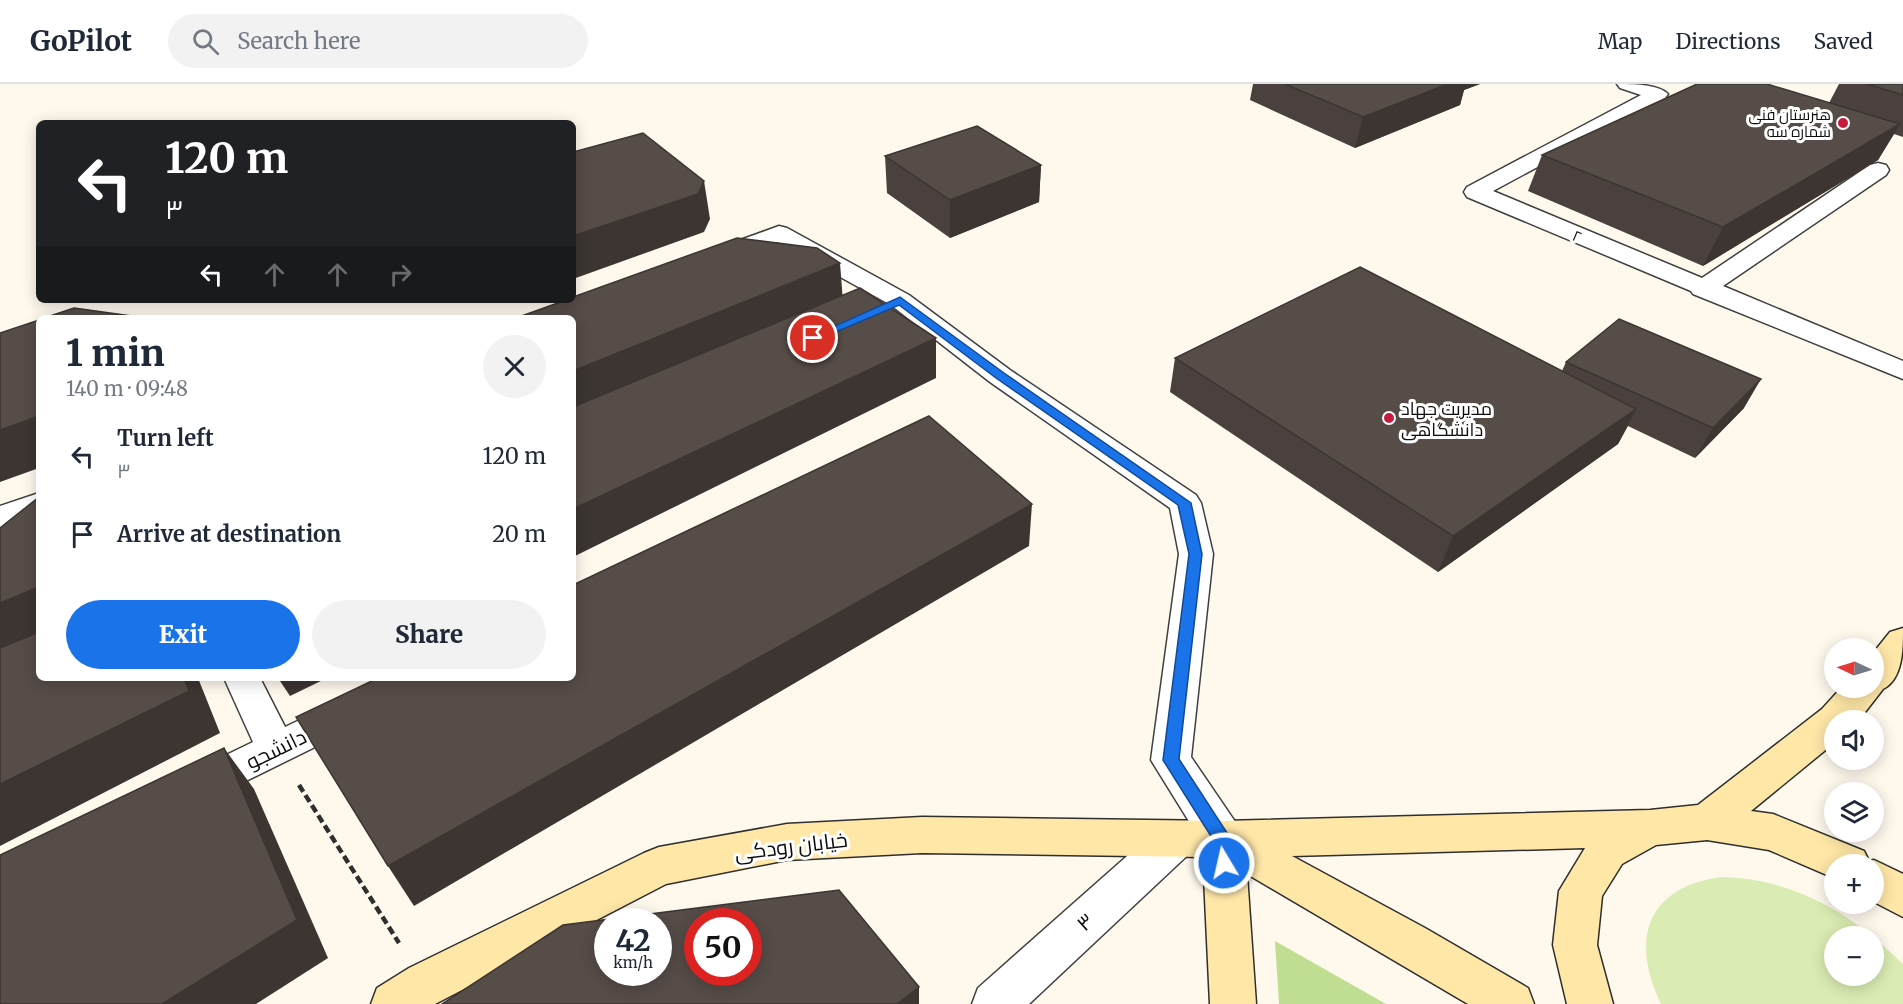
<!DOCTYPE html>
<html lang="en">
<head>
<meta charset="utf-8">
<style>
	:root { --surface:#fff; --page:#f2f2f3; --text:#1f2937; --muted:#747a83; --line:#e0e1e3; --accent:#1a73e8 }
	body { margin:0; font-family:Merriweather,Cairo,serif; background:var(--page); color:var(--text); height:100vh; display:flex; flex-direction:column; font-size:22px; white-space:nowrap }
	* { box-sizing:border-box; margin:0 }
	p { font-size:20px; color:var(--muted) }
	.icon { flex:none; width:33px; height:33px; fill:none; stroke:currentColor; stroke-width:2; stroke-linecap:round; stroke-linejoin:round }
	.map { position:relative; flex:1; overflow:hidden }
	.drawer { position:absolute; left:36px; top:231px; width:540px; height:366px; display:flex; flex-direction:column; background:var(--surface); border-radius:9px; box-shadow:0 3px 15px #0003 }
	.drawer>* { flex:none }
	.hud { position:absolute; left:36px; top:36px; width:540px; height:183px; border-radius:9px; box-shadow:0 3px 15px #0003; background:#202124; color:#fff; overflow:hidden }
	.needle { width:39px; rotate:274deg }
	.tools { position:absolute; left:1824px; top:554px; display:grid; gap:12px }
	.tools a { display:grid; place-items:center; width:60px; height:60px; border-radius:50%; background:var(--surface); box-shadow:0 3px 15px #0003; font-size:30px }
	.speed { position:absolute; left:594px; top:824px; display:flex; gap:12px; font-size:30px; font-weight:700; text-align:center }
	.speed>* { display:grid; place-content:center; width:78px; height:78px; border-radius:50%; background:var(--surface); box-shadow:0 3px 15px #0003; line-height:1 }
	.speed small { font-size:15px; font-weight:400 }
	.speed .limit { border:9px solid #d22; background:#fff; color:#111 }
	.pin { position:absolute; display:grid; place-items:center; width:51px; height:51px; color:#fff; margin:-26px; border:3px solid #fff; border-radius:50%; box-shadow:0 2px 6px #0007 }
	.me { position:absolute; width:66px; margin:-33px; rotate:351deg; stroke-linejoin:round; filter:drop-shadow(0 0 4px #0008) }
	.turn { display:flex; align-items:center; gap:21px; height:126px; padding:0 30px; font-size:27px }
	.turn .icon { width:78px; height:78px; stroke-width:2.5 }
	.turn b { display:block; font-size:42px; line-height:51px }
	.lanes { display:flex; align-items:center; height:57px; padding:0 30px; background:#0003; justify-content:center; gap:30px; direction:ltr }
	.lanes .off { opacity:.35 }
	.round { display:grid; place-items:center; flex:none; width:63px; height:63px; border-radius:32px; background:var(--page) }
	.summary { display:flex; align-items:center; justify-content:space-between; height:102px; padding:0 30px }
	h1 { font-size:36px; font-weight:800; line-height:45px }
	.cta { display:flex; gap:12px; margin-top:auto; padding:12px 30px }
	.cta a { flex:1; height:69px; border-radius:36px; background:var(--accent); color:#fff; font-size:24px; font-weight:800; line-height:69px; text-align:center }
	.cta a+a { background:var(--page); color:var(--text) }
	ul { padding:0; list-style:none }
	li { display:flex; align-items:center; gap:18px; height:78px; padding:0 30px }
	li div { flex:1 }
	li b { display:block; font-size:22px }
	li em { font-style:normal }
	header { display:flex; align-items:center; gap:36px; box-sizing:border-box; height:84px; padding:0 30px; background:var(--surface); border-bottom:2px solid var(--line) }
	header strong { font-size:28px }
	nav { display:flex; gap:33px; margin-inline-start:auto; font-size:21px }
	.search { width:420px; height:54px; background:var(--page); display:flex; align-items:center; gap:15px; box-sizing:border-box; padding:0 21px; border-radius:33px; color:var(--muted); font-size:22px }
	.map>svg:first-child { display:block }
	.green { fill:#daecb3 }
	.forest { fill:#c0de91 }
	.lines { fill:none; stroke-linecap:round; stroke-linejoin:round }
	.street-casing { stroke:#404040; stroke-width:3 }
	.secondary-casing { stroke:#2f2f2f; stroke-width:3 }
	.path { stroke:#2f2f2f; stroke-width:4.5; stroke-dasharray:8 4; stroke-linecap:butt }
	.street { fill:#fff; fill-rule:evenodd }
	.secondary { fill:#ffe7a8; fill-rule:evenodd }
	.wall { fill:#4a413e }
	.shaded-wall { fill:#3c3532 }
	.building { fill:#564c48; stroke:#3c3532; stroke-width:1.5; fill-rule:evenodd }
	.route { fill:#1a73e8; stroke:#114b97; stroke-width:1.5 }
	.poi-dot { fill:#c71b3e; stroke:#fff; stroke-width:2 }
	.labels { text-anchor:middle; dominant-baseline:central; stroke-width:6; stroke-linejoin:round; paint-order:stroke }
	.far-poi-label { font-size:15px; fill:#0d0d0d; stroke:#fff; text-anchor:end }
	.far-street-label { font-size:15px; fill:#0d0d0d; stroke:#fff }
	.poi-label { font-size:18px; fill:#0d0d0d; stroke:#fff; text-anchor:start }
	.near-street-label { font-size:21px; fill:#0d0d0d; stroke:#fff }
</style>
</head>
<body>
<header>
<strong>GoPilot</strong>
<div class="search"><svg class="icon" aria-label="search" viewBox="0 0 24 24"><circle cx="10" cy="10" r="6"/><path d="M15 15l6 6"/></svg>Search here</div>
<nav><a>Map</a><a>Directions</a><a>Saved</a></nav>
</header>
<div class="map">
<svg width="1903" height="920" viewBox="0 0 1903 920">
	<rect width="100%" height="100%" fill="#fff8ed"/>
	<path class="green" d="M 1720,793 C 1778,794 1827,816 1872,852 L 1834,852 L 1834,891 L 1874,891 L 1874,853 L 1903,880 L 1903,920 L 1661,920 C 1630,856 1646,804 1720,793 Z"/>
	<polygon class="forest" points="1275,857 1386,920 1279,920"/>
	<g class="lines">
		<g class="street-casing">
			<g id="street">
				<path d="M 1617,0 C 1632,0 1658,0 1668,10 L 1665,14 L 1493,107 L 1702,194 L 1870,81 L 1878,79 L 1886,81 L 1889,86 L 1886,91 L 1723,202 L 1903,277 L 1903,295 L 1693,210 L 1691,207 L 1467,113 L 1464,108 L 1467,103 L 1641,11 L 1620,4 Z"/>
				<polygon points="779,142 787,144 909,211 1010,286 1196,411 1201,419 1213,470 1191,673 1238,742 1244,755 1238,768 1223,773 1208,768 1151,676 1179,470 1170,424 990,298 891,221 777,158 716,180 707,178 704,173 707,168"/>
				<polygon points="39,409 39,432 0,445 0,422"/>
				<polygon points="224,594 260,594 285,643 388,594 440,594 435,604 197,721 183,716 177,704 183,692 253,658"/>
				<polygon points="1176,737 1191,742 1197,755 1191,768 1029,920 972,920 978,904 1161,742"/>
			</g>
		</g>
		<g class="secondary-casing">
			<path id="secondary" d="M 1903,544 C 1903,565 1903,595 1883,605 L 1859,636 L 1834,636 L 1834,659 L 1751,727 L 1773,730 L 1864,767 L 1869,777 L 1874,776 L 1903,790 L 1903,833 L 1874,818 L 1874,780 L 1834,780 L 1834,794 L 1769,766 L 1707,756 L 1656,761 L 1622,780 L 1602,812 L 1597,861 L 1613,920 L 1567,920 L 1553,861 L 1559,807 L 1585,764 L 1292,772 L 1425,844 L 1528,904 L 1534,920 L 1468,920 L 1247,790 L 1256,920 L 1210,920 L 1203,773 L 922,769 L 787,776 L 666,800 L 435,920 L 371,920 L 377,904 L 409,884 L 644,769 L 659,763 L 787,740 L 922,733 L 1223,737 L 1650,726 L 1698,721 L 1822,625 L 1842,603 L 1874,603 L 1874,568 L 1890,548 Z"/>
		</g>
		<polyline class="path" points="299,701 399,859"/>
		<use href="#street" class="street"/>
		<use href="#secondary" class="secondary"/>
	</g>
	<g class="wall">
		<polygon points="1253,0 1480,0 1464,6 1460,21 1355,64 1250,16"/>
		<polygon points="1839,0 1903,0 1903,53 1894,50 1878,76 1703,182 1528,107 1542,71 1829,19"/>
		<polygon points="885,72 1041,81 1039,118 950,154 887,109"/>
		<polygon points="1175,274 1562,287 1566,278 1744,324 1695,374 1628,342 1618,360 1438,488 1170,308"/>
	</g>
	<g class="shaded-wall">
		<polygon points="1448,0 1480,0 1464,6 1460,21 1355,64 1363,33"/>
		<polygon points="1900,40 1878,76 1703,182 1723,143"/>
		<polygon points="1041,81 1039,118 950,154 950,116"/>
		<polygon points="704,97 710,135 704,148 573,195 573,152"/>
		<polygon points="840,179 843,218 573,333 573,287"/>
		<polygon points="936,254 936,294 573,473 573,425"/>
		<polygon points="1761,295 1744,324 1695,374 1713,344"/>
		<polygon points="1636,325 1618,360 1438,488 1453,452"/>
		<polygon points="39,332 39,384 0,398 0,346"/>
		<polygon points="1032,420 1029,462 414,822 388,782"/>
		<polygon points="39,503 39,559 0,576 0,519"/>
		<polygon points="184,594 198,594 220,649 0,762 0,700"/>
		<polygon points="278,594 327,594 290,612"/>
		<polygon points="224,664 254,705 328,874 256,920 162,920"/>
		<polygon points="919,903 919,920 897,920"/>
	</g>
	<g class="building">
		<polygon points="1285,0 1448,0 1363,33"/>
		<polygon points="1697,0 1767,0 1900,40 1723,143 1542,71"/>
		<polygon points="1867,0 1903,0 1903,11"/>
		<polygon points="977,42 1041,81 950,116 885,72"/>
		<polygon points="643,49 704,97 698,110 573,152 573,68"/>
		<polygon points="737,154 817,164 840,179 573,287 573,234 516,234 566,216 573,216 573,213"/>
		<polygon points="1360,183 1636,325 1453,452 1175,274"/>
		<polygon points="860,204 936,254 573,425 573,323"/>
		<polygon points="74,224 131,232 131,234 44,234"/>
		<polygon points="1619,235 1761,295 1713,344 1566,278"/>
		<polygon points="39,236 39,332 0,346 0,249"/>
		<polygon points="929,332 1032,420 388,782 296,633 378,594 573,594 573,501"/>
		<polygon points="39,413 39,503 0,519 0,444"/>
		<polygon points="39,548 39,594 184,594 189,607 0,700 0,564"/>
		<polygon points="224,664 297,836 162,920 0,920 0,771"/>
		<path d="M 839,806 L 919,903 L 897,920 L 442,920 L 563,841 ZM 608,837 L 658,837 L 658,888 L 608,888 ZM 698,837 L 748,837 L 748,888 L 698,888 Z"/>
	</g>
	<polygon class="route" points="900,213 1004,289 1191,419 1202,470 1179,675 1231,755 1233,779 1230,784 1224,787 1218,784 1215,779 1214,757 1163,676 1189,470 1178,421 996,294 899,221 817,256 809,256 808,254"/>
	<g class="poi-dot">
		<circle cx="1843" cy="39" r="6"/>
		<circle cx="1389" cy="334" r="6"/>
	</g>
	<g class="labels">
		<g class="far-poi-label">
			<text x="1831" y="30">هنرستان فنی<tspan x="1831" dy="17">شماره سه</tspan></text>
		</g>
		<g class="far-street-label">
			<text transform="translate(1577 152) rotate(23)">۲</text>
		</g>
		<g class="poi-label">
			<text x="1401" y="324">مدیریت جهاد<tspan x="1401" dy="21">دانشگاهی</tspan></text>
		</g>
		<g class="near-street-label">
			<text transform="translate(276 665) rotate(-26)">دانشجو</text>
			<text transform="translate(791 762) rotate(-7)">خیابان رودکی</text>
			<text transform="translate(1085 838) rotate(-42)">۳</text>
		</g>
	</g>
</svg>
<div class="tools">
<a><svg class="needle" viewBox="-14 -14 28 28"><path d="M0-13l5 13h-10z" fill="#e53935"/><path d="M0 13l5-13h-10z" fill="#747a83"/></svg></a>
<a><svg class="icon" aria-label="sound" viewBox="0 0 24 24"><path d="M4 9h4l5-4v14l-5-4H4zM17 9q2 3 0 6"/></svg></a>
<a><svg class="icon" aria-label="layers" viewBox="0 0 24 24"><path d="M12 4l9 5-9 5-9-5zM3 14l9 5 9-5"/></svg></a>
<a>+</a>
<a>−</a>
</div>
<div class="speed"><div>42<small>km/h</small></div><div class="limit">50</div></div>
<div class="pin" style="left:813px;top:254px;background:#d93025"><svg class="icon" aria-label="arrive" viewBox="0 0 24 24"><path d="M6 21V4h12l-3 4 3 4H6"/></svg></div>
<svg class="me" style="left:1224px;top:779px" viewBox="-20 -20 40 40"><circle r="17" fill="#1a73e8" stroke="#fff" stroke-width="3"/><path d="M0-11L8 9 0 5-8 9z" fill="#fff"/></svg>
<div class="hud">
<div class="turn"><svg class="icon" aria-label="left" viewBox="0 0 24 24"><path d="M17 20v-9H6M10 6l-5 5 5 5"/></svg><div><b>120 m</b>۳</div></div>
<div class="lanes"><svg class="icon" aria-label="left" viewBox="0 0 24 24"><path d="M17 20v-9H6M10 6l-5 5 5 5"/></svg><svg class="icon off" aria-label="ahead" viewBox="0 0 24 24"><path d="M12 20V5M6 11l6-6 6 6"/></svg><svg class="icon off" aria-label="ahead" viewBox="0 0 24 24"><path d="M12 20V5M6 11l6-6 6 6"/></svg><svg class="icon off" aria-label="right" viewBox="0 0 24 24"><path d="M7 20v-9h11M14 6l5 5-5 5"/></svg></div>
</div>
<section class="drawer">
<div class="summary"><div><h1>1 min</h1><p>140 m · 09:48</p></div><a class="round"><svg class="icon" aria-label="close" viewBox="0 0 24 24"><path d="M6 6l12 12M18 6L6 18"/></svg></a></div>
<ul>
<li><svg class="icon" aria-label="left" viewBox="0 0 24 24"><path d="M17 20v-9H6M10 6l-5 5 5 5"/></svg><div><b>Turn left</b><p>۳</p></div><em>120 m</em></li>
<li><svg class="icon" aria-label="arrive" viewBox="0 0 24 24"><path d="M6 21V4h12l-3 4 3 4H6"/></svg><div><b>Arrive at destination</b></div><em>20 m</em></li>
</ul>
<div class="cta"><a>Exit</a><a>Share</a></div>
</section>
</div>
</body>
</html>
